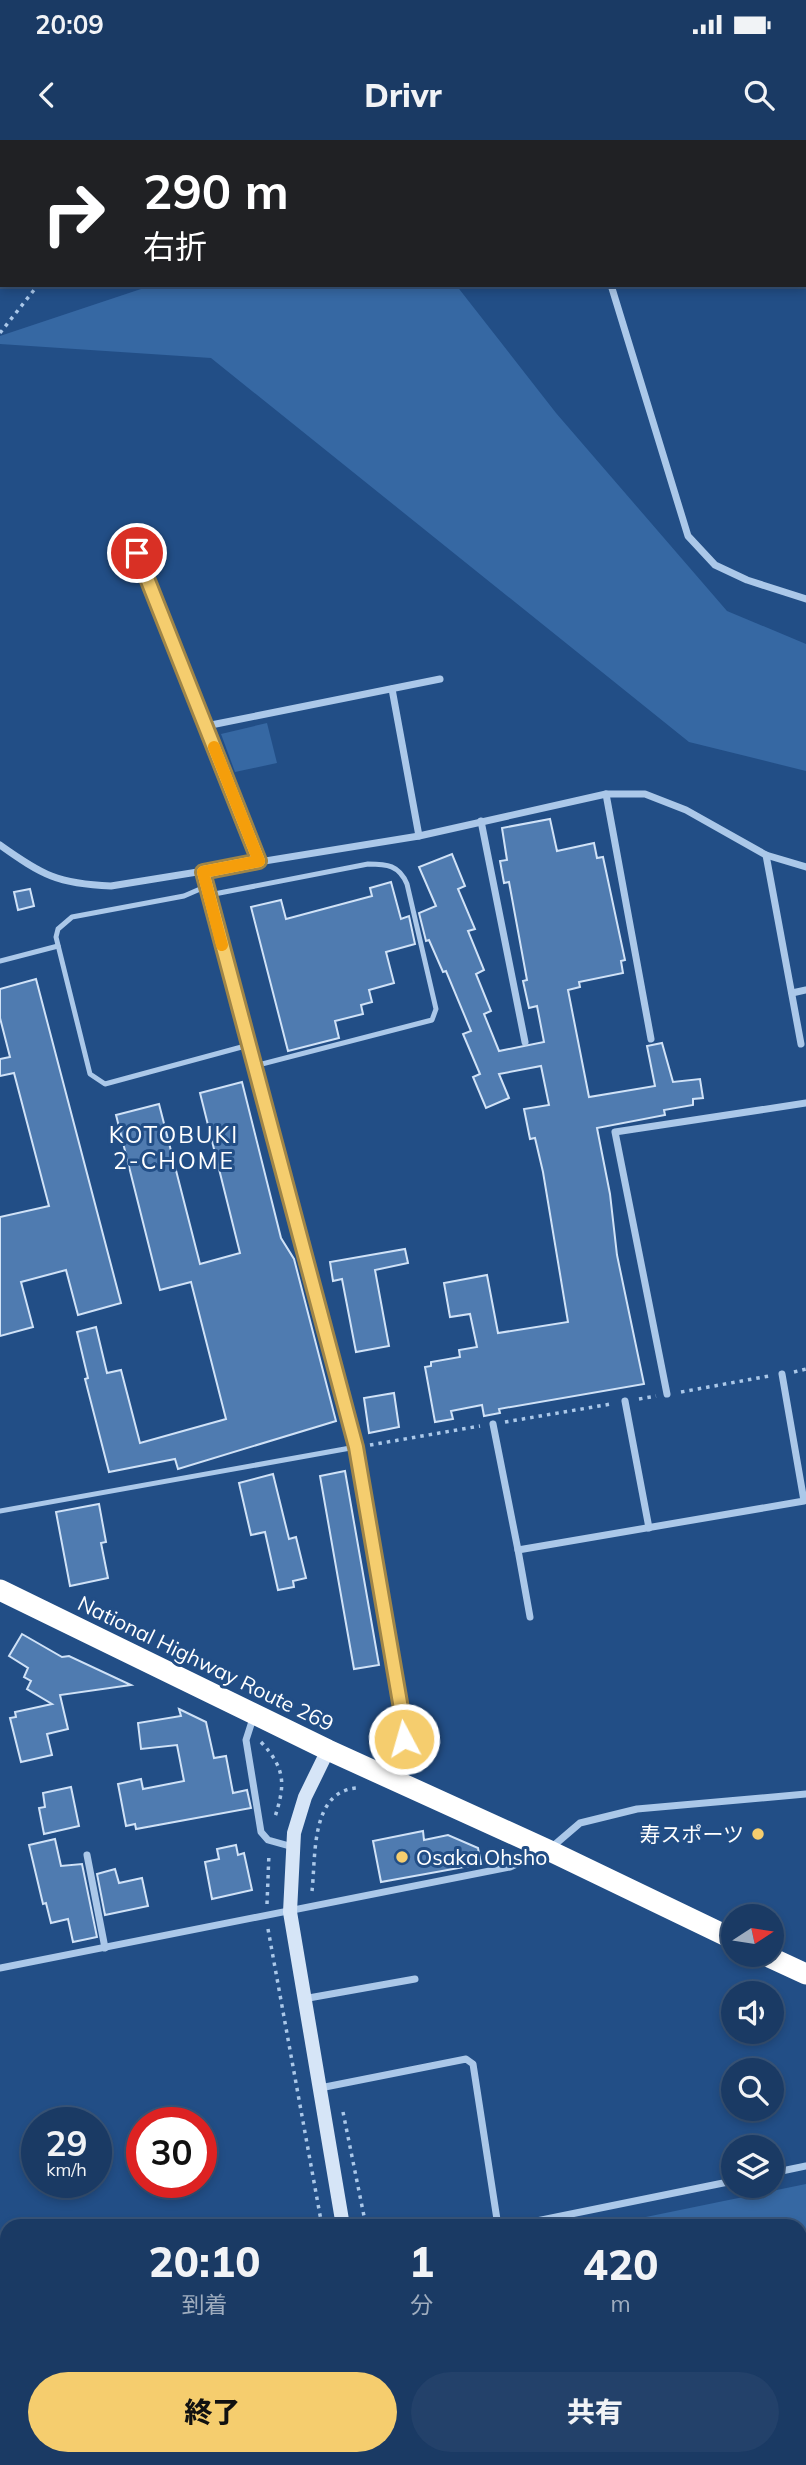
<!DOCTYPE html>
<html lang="ja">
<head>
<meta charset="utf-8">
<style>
	:root { --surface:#1a3a64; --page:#23416a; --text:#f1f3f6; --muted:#9fadbf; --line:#385478; --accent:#f5cd6e }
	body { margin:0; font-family:Mulish,"Noto Sans JP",sans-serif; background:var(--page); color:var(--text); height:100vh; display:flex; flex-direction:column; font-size:26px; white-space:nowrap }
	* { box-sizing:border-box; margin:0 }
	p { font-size:23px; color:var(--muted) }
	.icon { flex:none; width:38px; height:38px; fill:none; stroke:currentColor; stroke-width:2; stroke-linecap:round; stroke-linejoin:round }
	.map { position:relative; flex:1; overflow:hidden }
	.drawer { position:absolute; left:0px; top:2079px; width:807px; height:247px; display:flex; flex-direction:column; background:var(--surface); border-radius:21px 21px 0 0; box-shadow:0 4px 10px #0003,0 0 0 2px var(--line) }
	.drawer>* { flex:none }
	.hud { position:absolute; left:0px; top:0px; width:807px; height:147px; box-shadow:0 4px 10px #0003,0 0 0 2px var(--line); background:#202124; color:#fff; overflow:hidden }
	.needle { width:46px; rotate:78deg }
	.controls { position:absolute; left:721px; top:1764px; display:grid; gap:14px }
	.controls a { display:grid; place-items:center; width:63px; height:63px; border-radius:50%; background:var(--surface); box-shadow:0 4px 10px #0003,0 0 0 2px var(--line); font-size:35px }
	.speed { position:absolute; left:21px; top:1967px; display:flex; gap:14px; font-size:35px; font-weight:700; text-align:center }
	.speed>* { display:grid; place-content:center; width:91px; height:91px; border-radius:50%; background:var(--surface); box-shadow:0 4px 10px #0003,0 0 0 2px var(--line); line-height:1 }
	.speed small { font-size:18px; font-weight:400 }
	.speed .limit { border:10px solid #d22; background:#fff; color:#111 }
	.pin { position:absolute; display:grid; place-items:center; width:60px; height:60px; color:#fff; margin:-30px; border:4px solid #fff; border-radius:50%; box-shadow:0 2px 7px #0007 }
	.me { position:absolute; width:77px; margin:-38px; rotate:354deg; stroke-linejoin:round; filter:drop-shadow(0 0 5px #0008) }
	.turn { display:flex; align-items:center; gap:24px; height:147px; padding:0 28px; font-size:32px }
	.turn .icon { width:91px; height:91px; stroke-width:2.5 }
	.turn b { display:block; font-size:49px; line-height:60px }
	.eta { display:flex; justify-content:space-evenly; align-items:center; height:119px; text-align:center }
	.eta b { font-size:42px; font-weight:800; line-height:49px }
	.button { display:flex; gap:14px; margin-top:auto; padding:14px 28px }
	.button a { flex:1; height:80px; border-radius:42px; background:var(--accent); color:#111; font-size:28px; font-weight:800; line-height:80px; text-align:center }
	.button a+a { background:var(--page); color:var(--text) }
	.status { display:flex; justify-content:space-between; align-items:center; height:49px; padding:0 35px; background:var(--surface); direction:ltr }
	.status svg { height:19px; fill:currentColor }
	header { display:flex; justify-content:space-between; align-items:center; height:91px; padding:0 28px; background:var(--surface); font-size:32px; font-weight:800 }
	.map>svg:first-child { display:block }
	.green { fill:#3668a3 }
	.building { fill:#4f7bb0; stroke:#d0e2f7; stroke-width:2 }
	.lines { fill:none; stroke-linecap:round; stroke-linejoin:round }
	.path { stroke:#abc8e9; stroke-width:3.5; stroke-dasharray:3.5 5; stroke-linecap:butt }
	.lane { stroke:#abc8e9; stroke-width:5 }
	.street { stroke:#abc8e9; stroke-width:7 }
	.secondary { stroke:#d6e5f7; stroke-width:14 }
	.highway { stroke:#fff; stroke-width:21 }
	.route-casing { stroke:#9f8548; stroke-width:18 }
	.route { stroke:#f5cd6e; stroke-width:12 }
	.slow { stroke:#f59e0b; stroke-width:12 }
	.poi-dot { fill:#f5cd6e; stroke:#224e86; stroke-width:2.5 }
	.labels { text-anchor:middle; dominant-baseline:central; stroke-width:6; stroke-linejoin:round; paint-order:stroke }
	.street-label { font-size:21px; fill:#fff; stroke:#224e86 }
	.poi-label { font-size:21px; fill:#fff; stroke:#224e86; text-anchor:end }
	.neighbourhood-label { font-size:23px; letter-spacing:2px; fill:#fff; stroke:#224e86 }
</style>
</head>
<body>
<div class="status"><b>20:09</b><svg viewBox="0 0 49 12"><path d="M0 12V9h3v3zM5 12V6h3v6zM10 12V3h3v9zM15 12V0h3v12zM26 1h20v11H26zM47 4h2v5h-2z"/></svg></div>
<header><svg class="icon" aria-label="back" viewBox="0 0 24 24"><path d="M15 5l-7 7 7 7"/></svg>Drivr<svg class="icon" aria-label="search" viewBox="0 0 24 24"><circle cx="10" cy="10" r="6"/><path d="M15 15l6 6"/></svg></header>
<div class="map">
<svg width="806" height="2325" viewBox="0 0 806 2325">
	<rect width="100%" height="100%" fill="#224e86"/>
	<g class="green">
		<polygon points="153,145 456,145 556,273 727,471 806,504 806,631 689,602 211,218 0,204 0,196"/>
		<polygon points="267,583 277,623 235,632 221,594"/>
		<polygon points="806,2044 806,2325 411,2325 410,2319 800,2319 800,2086 602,2086"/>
	</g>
	<g class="building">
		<polygon points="550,679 557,711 594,703 597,718 603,717 625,820 621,821 623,833 579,842 580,847 568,850 589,957 655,946 647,906 662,903 673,942 700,939 703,958 693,959 693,965 664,970 665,975 597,988 610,1054 617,1115 644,1244 499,1269 500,1273 484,1276 482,1265 451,1271 453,1279 435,1282 425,1227 431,1226 431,1222 460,1217 459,1210 477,1207 470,1174 450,1177 444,1143 487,1135 498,1193 568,1182 543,1032 535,998 530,999 524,969 549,965 541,926 499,934 509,958 486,968 473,937 480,934 463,894 471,891 446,831 443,832 429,800 426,801 419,773 436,766 419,727 452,714 465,746 458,749 475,789 468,791 484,830 476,834 491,871 484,874 499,911 544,902 537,866 529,868 523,841 527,840 509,742 504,743 500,721 507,720 502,688"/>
		<polygon points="391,742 401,779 409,776 415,804 386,812 394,843 369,850 372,862 361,865 363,874 335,881 339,898 288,911 251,767 281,760 286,779 372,756 370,748"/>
		<polygon points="30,749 34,766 18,770 14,752"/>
		<polygon points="36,839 121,1163 78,1175 66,1130 21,1142 33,1187 0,1196 0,1077 49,1066 14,933 0,936 0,919 10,917 0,878 0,849"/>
		<polygon points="242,942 281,1098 294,1119 336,1281 178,1329 175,1319 109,1332 85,1239 88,1238 77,1192 96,1187 107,1233 121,1230 140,1303 226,1279 191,1142 160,1150 116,975 159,964 200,1124 240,1113 200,953"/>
		<polygon points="405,1109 408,1123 375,1130 389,1206 356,1212 342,1139 333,1141 330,1122"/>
		<polygon points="394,1253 399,1287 369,1293 364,1258"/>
		<polygon points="345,1331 379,1525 354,1529 320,1336"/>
		<polygon points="273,1334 289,1399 296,1397 306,1438 293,1441 294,1447 278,1450 265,1392 251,1395 239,1343"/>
		<polygon points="99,1364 106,1402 101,1403 108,1438 70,1446 56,1372"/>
		<polygon points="22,1494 62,1517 69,1516 131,1545 60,1555 68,1589 47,1594 52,1615 21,1622 10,1578 16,1577 15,1572 52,1564 27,1549 31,1541 24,1537 28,1528 9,1516"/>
		<polygon points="179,1569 206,1582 214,1618 226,1616 233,1653 247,1650 251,1668 136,1689 135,1684 126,1686 118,1644 141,1639 143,1649 184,1641 177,1605 141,1609 138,1583 181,1576"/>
		<polygon points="71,1647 79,1686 44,1694 39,1668 45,1667 43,1653"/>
		<polygon points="423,1691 424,1700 448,1695 478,1708 481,1724 381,1742 373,1701"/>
		<polygon points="55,1699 61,1726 82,1724 97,1797 73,1802 68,1779 51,1783 46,1763 43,1764 29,1705"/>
		<polygon points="236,1705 238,1715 244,1713 252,1750 212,1759 205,1722 219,1719 217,1709"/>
		<polygon points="115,1729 119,1743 142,1738 148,1766 105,1775 97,1734"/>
	</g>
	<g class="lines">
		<g class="path">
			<polyline points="0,193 38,145"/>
			<polyline points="794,1232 806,1229"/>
			<polyline points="681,1252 769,1236"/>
			<polyline points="639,1259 656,1256"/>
			<polyline points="505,1282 611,1264"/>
			<polyline points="370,1305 480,1286"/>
			<path d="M 261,1602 C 287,1630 285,1646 274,1680"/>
			<path d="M 312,1751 C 316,1717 310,1651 357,1648"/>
			<polyline points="267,1764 269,1713"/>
			<polyline points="268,1789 322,2086"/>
			<polyline points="343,1972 366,2086"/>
		</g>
		<g class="lane">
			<polyline points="207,746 184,756 72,777 58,789 56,797 90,934 105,944 249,905"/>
			<path d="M 209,755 L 368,724 C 387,724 399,725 407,744 L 436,869 L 432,880 L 254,926"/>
			<polyline points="0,821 58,806"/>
			<polyline points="0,1371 356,1307 203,732"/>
			<polyline points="800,2113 806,2112"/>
			<polyline points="804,2311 806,2311"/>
		</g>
		<g class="street">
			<polyline points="341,0 341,2"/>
			<polyline points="441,2 441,0"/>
			<polyline points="600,2 603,0"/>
			<polyline points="0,123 2,123"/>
			<polyline points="611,145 688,396 715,425 747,440 806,459"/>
			<polyline points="137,413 259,721"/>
			<polyline points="392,549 419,696"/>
			<polyline points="206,586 440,539"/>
			<polyline points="606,654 651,899"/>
			<polyline points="481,681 525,902"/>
			<path d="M 0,705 C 42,735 58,744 111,746 L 419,696 L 606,654 L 645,654 L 686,670 L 766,715 L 806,727"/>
			<polyline points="766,715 801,904"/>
			<polyline points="792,853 806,850"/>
			<polyline points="667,1254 615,992 806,963"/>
			<polyline points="625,1261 649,1388"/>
			<polyline points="493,1284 518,1410 804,1361 782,1234"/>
			<polyline points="356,1307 405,1586 404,1599 385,1633"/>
			<polyline points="518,1410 530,1477"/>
			<polyline points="254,1575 246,1600 261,1692 268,1700 293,1707"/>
			<polyline points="552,1707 580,1683 637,1669 806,1654"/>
			<polyline points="87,1715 105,1808"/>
			<polyline points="0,1828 510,1727 542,1713"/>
			<polyline points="303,1859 415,1839"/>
			<polyline points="320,1948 466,1919 473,1924 498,2086"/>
			<polyline points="772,2033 806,2026"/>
			<polyline points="512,2086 733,2041"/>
			<polyline points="0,2187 7,2185"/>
		</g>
		<g class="secondary">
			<polyline points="328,1610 305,1657 294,1693 290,1772 343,2086"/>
			<polyline points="388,2319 389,2325"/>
		</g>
		<g class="highway">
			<polyline points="0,1450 328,1610 548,1710 733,1799"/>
			<polyline points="765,1815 806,1834"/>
		</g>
	</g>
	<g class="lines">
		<g class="route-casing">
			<polyline id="route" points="137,413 259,721 203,732 356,1307 404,1586 404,1599"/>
		</g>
		<use href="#route" class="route"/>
		<polyline class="slow" points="214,607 259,721 203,732 222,805"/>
	</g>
	<g class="poi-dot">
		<circle cx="758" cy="1694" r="7"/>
		<circle cx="402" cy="1717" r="7"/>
	</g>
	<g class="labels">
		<g class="street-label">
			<text transform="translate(206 1523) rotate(26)">National Highway Route 269</text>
		</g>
		<g class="poi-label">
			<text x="744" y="1694">寿スポーツ</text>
			<text x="416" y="1717" text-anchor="start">Osaka Ohsho</text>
		</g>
		<g class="neighbourhood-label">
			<text x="174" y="994">KOTOBUKI<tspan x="174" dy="26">2-CHOME</tspan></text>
		</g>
	</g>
</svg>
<div class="controls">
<a><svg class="needle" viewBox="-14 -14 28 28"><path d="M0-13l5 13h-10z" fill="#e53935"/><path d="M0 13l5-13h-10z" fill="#9fadbf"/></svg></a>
<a><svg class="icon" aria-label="sound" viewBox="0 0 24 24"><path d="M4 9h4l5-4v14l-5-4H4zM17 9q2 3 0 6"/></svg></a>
<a><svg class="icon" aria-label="search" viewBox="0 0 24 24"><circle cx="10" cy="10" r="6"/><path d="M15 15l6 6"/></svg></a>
<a><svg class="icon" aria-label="layers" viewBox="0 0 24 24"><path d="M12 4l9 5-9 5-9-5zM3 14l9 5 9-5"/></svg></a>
</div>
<div class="speed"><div>29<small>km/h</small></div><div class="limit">30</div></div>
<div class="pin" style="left:137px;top:413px;background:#d93025"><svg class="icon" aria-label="arrive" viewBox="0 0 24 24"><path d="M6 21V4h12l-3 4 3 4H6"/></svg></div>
<svg class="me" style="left:404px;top:1599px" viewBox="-20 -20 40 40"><circle r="17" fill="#f5cd6e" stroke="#fff" stroke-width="3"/><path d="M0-11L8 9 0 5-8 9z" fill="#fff"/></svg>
<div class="hud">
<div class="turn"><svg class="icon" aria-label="right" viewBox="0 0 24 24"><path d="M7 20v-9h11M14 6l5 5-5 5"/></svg><div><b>290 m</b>右折</div></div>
</div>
<section class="drawer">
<div class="eta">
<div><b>20:10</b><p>到着</p></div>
<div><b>1</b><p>分</p></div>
<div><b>420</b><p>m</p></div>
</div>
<div class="button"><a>終了</a><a>共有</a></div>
</section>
</div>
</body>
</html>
